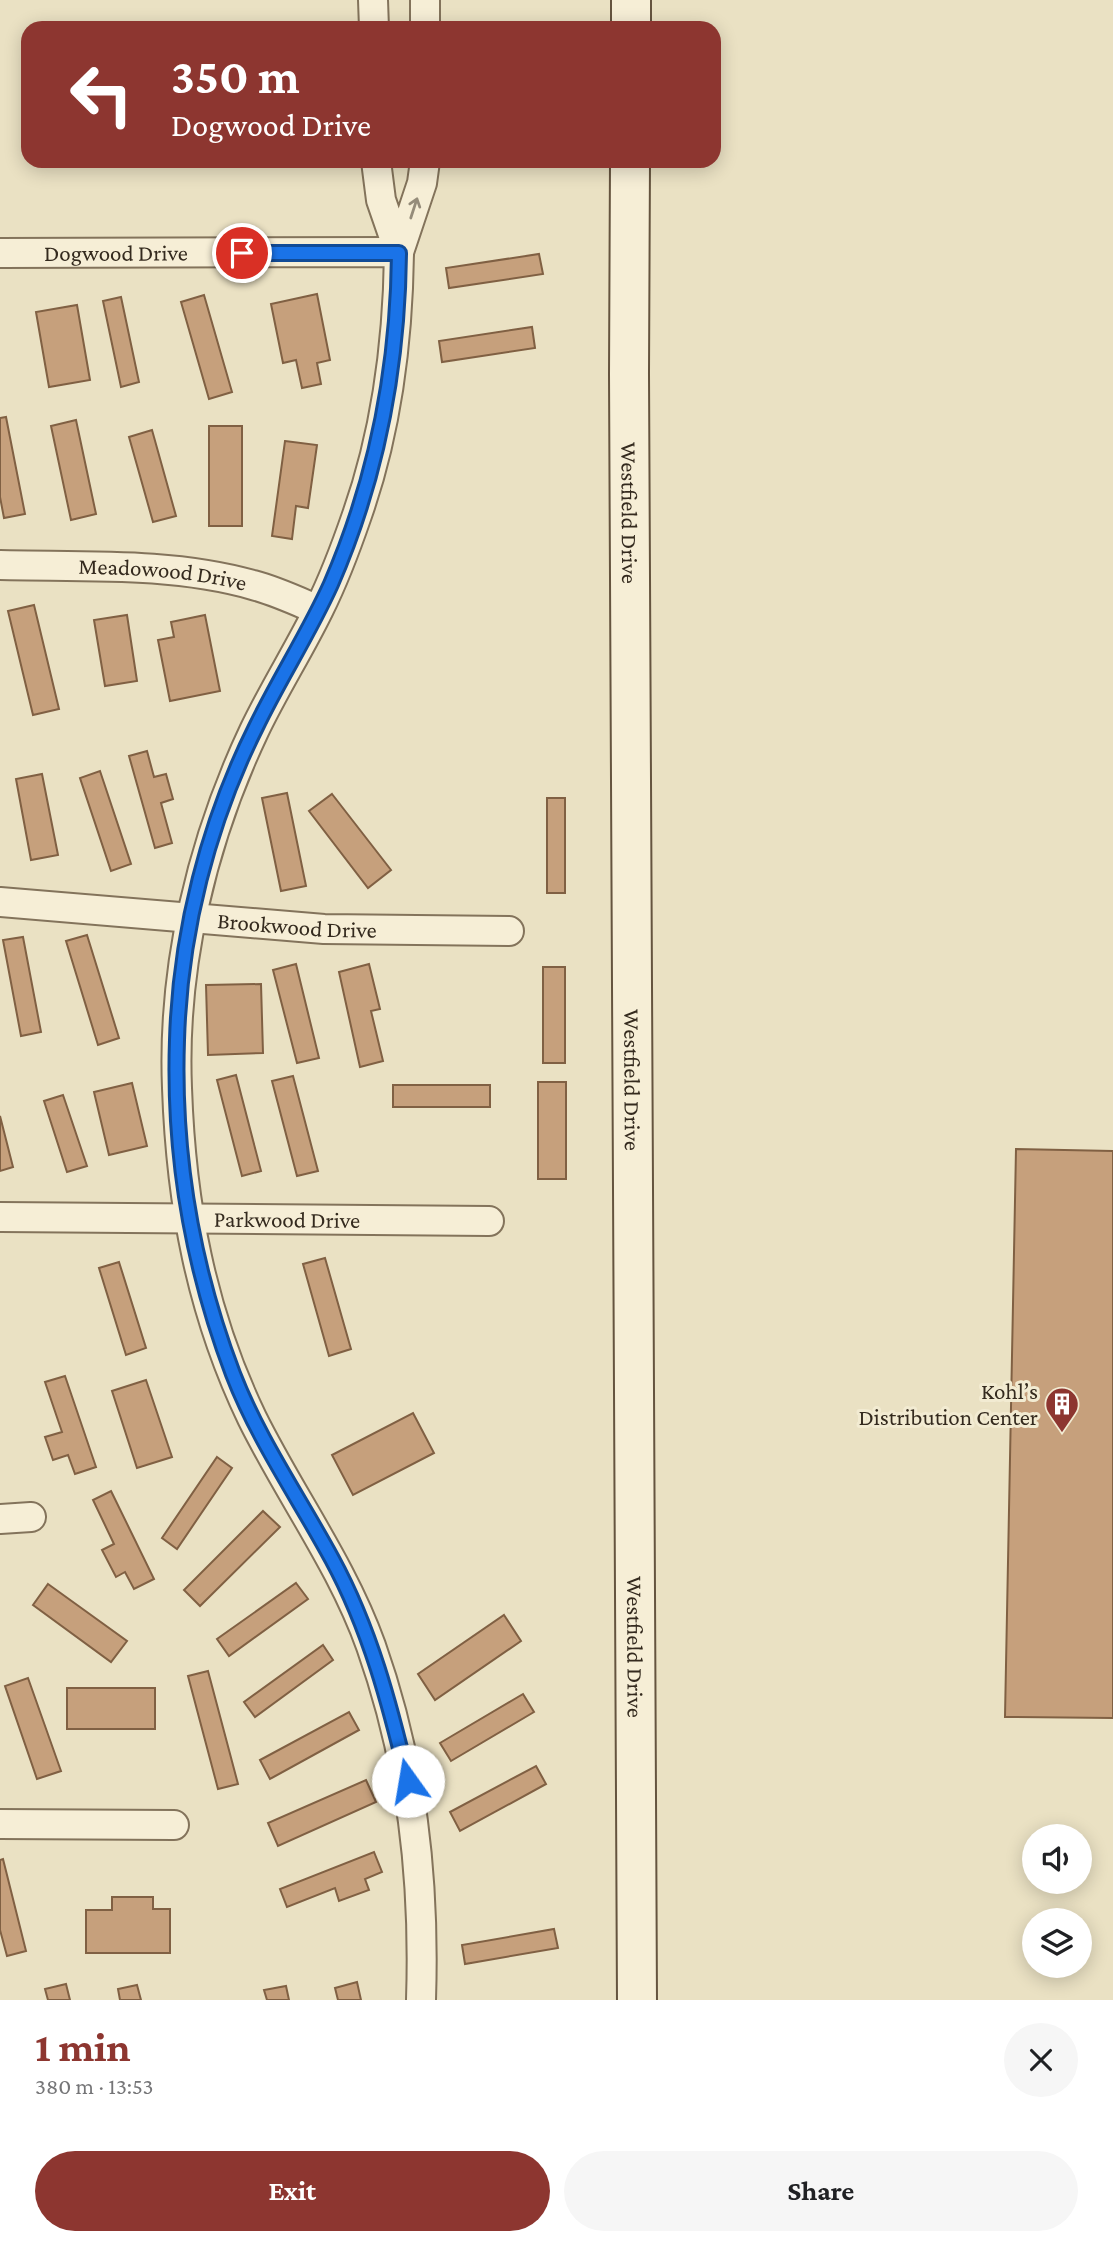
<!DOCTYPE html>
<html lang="en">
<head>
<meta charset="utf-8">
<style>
	:root { --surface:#fff; --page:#f6f6f6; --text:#202124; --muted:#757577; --accent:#8d3630 }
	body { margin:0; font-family:"Crimson Pro",serif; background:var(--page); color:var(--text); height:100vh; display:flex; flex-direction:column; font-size:26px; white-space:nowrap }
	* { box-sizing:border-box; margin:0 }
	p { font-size:23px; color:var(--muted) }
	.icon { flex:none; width:38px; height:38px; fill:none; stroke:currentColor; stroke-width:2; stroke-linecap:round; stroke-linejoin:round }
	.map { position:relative; height:2000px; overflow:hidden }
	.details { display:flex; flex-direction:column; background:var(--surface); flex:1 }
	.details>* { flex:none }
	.hud { position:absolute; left:21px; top:21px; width:700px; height:147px; border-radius:21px; box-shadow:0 4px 18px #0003; background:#8d3630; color:#fff; overflow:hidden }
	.tools { position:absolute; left:1022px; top:1824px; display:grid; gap:14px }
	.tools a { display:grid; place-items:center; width:70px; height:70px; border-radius:50%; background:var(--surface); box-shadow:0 4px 18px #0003; font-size:35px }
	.pin { position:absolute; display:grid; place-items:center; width:60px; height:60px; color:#fff; margin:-30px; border:4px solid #fff; border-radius:50%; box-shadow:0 2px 7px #0007 }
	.me { position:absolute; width:77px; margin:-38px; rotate:347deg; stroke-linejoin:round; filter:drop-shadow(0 0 5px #0008) }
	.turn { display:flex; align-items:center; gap:24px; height:147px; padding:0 35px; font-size:32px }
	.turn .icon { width:91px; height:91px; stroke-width:2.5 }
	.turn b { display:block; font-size:49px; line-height:60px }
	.round { display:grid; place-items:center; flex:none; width:74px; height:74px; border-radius:37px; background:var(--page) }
	.summary { display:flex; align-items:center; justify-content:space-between; height:119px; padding:0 35px }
	h1 { font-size:42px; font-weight:700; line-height:52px; color:var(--accent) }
	.action { display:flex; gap:14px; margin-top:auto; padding:14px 35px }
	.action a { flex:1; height:80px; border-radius:42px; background:var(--accent); color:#fff; font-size:28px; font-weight:700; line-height:80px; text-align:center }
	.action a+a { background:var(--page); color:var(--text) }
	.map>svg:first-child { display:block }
	.building { fill:#c6a07c; stroke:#806043; stroke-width:2 }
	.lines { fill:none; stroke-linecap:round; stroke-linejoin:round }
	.street-casing { stroke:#83735b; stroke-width:32 }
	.secondary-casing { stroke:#65543f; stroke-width:42 }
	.street { stroke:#f6eed6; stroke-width:28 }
	.secondary { stroke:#f6eed6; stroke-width:38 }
	.oneway { stroke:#958c7a }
	.route-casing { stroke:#114b97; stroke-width:18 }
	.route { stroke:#1a73e8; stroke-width:12 }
	.labels { text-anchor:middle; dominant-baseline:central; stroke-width:6; stroke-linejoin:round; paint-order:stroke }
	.street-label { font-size:23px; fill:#342a1e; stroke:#f2ebd2 }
	.poi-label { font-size:23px; fill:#342a1e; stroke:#f2ebd2; text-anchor:end }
</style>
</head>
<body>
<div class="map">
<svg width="1113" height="2000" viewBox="0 0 1113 2000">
	<rect width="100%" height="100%" fill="#eae1c3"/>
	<g class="building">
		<polygon points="539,254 543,274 449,288 446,268"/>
		<polygon points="317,294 330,360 317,363 321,384 302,388 296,360 283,363 271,304"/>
		<polygon points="204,295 232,392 209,399 181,302"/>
		<polygon points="121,297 139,382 121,387 103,301"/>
		<polygon points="77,305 90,380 49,387 36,312"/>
		<polygon points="532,327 535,348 442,362 439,341"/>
		<polygon points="6,417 25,514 4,518 0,497 0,418"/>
		<polygon points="76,420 96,514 71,520 51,426"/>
		<rect x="209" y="426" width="33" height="100"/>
		<polygon points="152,430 176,516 153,522 129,437"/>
		<polygon points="285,441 317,445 308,508 296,506 292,539 272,536"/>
		<polygon points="34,605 59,709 33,715 8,611"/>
		<polygon points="127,615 137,681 105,686 94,620"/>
		<polygon points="205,615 220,691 170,701 158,640 174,637 171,622"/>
		<polygon points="147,751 154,777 166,774 173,799 161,803 172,843 155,848 129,756"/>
		<polygon points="100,771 131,864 111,871 80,778"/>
		<polygon points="42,774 58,855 31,860 16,779"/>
		<polygon points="287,793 306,886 281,891 262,798"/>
		<polygon points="332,794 391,870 368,888 309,811"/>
		<rect x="547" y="798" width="18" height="95"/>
		<polygon points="87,935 119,1038 98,1045 66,941"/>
		<polygon points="23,937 41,1032 21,1036 3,940"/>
		<polygon points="296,964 319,1058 297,1063 273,970"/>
		<polygon points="369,964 380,1009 371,1011 383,1061 360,1067 339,972"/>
		<rect x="543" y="967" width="22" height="96"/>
		<polygon points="261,984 263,1053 208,1055 206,985"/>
		<polygon points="236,1075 261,1171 242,1176 217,1080"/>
		<polygon points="293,1076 318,1171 297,1176 272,1081"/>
		<rect x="538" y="1082" width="28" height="97"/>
		<polygon points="132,1083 147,1146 109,1155 94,1092"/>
		<rect x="393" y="1085" width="97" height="22"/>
		<polygon points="63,1095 87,1166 67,1172 44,1101"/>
		<polygon points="0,1116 13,1167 0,1171"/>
		<polygon points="1016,1149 1113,1151 1113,1718 1005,1717"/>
		<polygon points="325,1258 351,1349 329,1356 303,1264"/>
		<polygon points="119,1262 146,1348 126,1355 99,1268"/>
		<polygon points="65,1376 96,1467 75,1474 68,1455 53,1460 45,1437 62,1432 45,1382"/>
		<polygon points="146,1380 172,1457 137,1468 112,1391"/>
		<polygon points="413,1413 434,1453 353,1495 332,1455"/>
		<polygon points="217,1457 232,1468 177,1549 162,1538"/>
		<polygon points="111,1491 154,1579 134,1589 125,1572 116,1577 102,1550 114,1544 93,1500"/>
		<polygon points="263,1511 280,1527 200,1606 184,1590"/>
		<polygon points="296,1583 308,1599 229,1656 217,1639"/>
		<polygon points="48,1584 127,1641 111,1662 33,1605"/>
		<polygon points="504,1615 521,1641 435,1700 418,1674"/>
		<polygon points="323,1645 333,1660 255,1717 244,1702"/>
		<polygon points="208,1671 238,1784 218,1789 188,1676"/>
		<polygon points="28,1678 61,1771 37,1779 5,1686"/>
		<rect x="67" y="1688" width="88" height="41"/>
		<polygon points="523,1694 534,1712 451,1761 440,1743"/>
		<polygon points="349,1712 359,1730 270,1779 260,1760"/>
		<polygon points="536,1766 546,1784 460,1831 450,1812"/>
		<polygon points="366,1780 376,1802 278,1846 268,1823"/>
		<polygon points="374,1852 382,1872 365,1879 369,1890 339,1901 335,1888 287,1907 280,1889"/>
		<polygon points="3,1859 26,1951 7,1956 0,1930 0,1860"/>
		<polygon points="112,1897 153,1897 153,1909 170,1909 170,1953 86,1953 86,1910 112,1910"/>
		<polygon points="554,1929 558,1948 465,1964 462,1945"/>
		<polygon points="357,1982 361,2000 338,2000 335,1988"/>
		<polygon points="66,1984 70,2000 48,2000 45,1989"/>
		<polygon points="137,1985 141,2000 120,2000 118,1989"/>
		<polygon points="286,1986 289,2000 267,2000 264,1990"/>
	</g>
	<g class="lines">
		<g class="street-casing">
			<g id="street">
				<polyline points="373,0 374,28"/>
				<polyline points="425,0 425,28"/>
				<polyline points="376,161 381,200 399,252 422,183 425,161"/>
				<path id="s1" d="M 0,253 L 399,252 C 398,342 387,430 357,515 C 346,547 334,579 319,609 C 299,650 274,689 254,731 C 202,841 172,966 177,1088 C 181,1204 201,1312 252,1418 C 290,1495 342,1565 371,1646 C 412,1762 425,1878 421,2000"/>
				<path id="s2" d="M 0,565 C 83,567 172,562 253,585 C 276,591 297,601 318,610"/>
				<path id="s3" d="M 0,902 L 324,929 L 509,931"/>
				<path id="s4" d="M 0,1217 L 489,1221"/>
				<polyline points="0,1519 31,1517"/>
				<polyline points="0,1824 174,1825"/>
			</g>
		</g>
		<g class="secondary-casing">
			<g id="secondary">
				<polyline points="631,28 631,0"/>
				<path id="s5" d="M 630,161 L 629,374 L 637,2000"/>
			</g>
		</g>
		<use href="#street" class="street"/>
		<use href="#secondary" class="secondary"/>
	</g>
	<defs><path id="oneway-shaft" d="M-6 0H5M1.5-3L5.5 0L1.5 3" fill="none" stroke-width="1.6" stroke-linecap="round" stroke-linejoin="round" transform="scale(1.75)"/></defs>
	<use class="oneway" href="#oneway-shaft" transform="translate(414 208) rotate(-72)"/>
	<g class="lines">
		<g class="route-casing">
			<path id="route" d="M 242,253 L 399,253 C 398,367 377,478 331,584 C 309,633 279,679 256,727 C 208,823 180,933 177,1040 C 173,1155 192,1266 233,1374 C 258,1439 299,1498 332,1559 C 370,1629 390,1705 408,1781"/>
		</g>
		<use href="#route" class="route"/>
	</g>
	<defs>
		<g id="building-pin" transform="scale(1.75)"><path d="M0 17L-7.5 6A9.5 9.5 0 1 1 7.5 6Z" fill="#8d3630" stroke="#f2ebd2"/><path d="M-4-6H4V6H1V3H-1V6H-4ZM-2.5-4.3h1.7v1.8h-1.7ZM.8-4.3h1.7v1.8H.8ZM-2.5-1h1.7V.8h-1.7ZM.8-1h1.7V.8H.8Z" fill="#fff"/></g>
	</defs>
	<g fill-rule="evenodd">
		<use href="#building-pin" x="1062" y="1404"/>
	</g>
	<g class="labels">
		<g class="street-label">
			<text stroke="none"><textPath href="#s1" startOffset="116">Dogwood Drive</textPath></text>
			<text stroke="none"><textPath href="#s5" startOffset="352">Westfield Drive</textPath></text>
			<text stroke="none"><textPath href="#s2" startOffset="163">Meadowood Drive</textPath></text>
			<text stroke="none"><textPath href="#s3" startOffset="298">Brookwood Drive</textPath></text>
			<text stroke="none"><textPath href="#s5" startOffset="919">Westfield Drive</textPath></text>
			<text stroke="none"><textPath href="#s4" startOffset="287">Parkwood Drive</textPath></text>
			<text stroke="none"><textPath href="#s5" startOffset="1486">Westfield Drive</textPath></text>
		</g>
		<g class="poi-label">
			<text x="1038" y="1391">Kohl’s<tspan x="1038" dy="26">Distribution Center</tspan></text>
		</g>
	</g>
</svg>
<div class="tools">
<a><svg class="icon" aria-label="sound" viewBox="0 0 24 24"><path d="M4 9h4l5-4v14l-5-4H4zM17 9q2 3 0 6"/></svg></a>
<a><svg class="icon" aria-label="layers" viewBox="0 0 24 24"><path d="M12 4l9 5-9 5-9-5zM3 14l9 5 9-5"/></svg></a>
</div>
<div class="pin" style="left:242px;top:253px;background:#d93025"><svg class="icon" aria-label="arrive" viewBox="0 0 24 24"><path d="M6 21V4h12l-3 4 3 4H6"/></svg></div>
<svg class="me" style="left:408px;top:1781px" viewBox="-20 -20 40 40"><circle r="19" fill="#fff"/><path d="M0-13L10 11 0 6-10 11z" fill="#1a73e8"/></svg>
<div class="hud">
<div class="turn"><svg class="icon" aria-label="left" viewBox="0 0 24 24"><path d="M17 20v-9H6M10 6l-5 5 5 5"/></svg><div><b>350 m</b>Dogwood Drive</div></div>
</div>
</div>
<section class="details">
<div class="summary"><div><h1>1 min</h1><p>380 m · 13:53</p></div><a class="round"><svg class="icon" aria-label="close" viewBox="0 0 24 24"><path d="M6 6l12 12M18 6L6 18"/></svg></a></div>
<div class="action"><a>Exit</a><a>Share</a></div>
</section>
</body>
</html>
